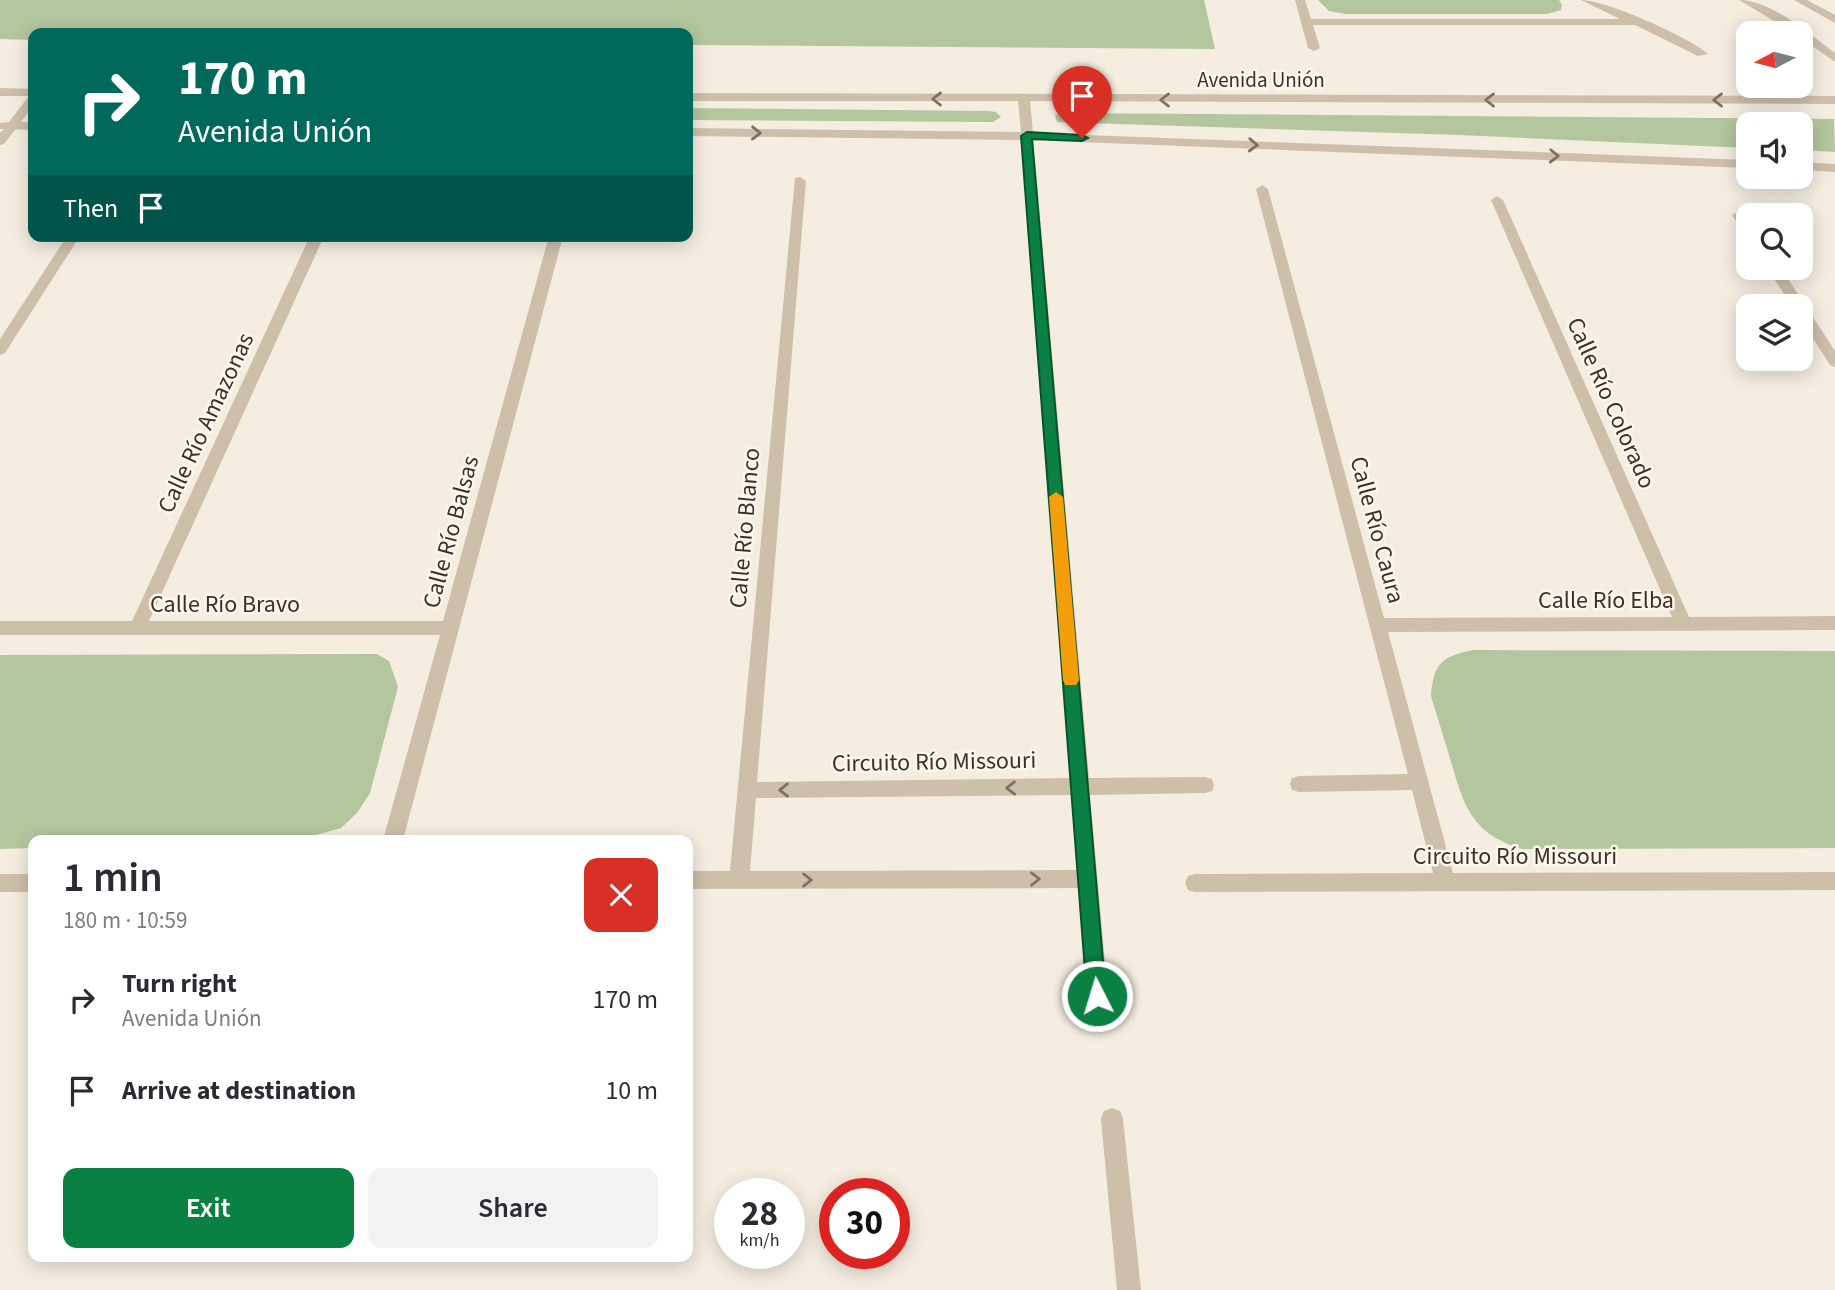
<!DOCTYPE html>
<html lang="en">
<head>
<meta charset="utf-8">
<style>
	:root { --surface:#fff; --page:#f2f2f3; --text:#2b2b33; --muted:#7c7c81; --accent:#0b8043 }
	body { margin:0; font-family:"Source Sans 3",sans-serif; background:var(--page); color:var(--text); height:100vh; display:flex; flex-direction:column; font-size:26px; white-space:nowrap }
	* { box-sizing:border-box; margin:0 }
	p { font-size:23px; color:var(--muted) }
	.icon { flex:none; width:38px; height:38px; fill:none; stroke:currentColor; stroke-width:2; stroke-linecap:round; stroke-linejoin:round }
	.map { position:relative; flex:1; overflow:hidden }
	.side { position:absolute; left:28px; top:835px; width:665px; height:427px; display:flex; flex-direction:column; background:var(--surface); border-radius:14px; box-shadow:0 4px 18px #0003 }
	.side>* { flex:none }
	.top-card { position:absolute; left:28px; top:28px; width:665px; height:214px; border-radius:14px; box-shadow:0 4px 18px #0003; background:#00695c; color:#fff; overflow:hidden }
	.needle { width:46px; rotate:263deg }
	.controls { position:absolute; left:1736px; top:21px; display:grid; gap:14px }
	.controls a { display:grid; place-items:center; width:77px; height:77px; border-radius:14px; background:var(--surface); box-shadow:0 4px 18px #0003; font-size:35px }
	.speed { position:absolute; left:714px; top:1178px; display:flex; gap:14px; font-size:35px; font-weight:700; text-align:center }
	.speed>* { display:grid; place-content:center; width:91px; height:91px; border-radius:50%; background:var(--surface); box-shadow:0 4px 18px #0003; line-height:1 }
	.speed small { font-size:18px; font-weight:400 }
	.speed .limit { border:10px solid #d22; background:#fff; color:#111 }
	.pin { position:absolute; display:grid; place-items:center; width:60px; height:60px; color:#fff; margin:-72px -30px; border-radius:50% 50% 50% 0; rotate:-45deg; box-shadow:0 0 7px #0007 }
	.pin .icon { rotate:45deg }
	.me { position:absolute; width:77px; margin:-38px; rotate:355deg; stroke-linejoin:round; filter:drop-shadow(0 0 5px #0008) }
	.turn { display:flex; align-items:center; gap:24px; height:147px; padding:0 35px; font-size:32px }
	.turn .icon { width:91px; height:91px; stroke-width:2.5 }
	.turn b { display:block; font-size:49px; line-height:60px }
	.then { display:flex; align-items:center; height:66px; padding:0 35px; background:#0003; gap:14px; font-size:26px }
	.round { display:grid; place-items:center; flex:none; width:74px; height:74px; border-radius:14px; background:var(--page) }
	.head { display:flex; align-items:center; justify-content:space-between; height:119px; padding:0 35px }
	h1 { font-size:42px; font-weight:600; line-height:52px }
	.action { display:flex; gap:14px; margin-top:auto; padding:14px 35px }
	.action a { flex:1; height:80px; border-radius:14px; background:var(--accent); color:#fff; font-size:28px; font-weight:600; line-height:80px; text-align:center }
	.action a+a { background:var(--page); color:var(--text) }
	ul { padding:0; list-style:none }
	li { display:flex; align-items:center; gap:21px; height:91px; padding:0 35px }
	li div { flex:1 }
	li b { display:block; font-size:26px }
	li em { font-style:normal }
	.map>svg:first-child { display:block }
	.green { fill:#b4c69e }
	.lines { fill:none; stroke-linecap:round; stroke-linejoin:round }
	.minor { fill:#cebfaa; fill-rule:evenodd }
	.tertiary { fill:#cebfaa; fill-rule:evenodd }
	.oneway { stroke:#7d7164 }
	.route { fill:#0b8043; stroke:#07532c; stroke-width:2 }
	.slow { fill:#f59e0b }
	.labels { text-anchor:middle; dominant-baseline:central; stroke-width:5; stroke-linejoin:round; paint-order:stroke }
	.far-street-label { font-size:21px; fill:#3b312a; stroke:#fcf6ed }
	.street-label { font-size:24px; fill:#3b312a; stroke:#fcf6ed }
</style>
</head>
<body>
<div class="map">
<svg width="1835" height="1290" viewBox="0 0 1835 1290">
	<rect width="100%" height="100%" fill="#f5ede0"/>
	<g class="green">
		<polygon points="0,0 1204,0 1215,49 688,45 688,33 33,33 33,40 0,39"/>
		<polygon points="1318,0 1559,0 1562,5 1561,10 1547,14 1346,14 1329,11"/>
		<polygon points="688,108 989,111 996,112 1001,117 993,122 688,120"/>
		<polygon points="1064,113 1834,119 1835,152 1801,150 1801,124 1748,124 1748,148 1459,135 1057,122 1055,115"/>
		<path d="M 1473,650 L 1835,651 L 1835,848 L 1522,849 C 1474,834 1465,810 1452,765 C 1445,742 1438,719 1431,696 C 1433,664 1442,656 1473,650 Z"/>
		<polygon points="377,654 389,661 398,687 370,793 357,813 341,828 316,835 225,840 33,840 33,848 0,849 0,655"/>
	</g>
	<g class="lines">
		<g class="minor">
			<path d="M 1295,0 L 1305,0 L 1311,19 L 1620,19 L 1581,0 C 1606,0 1689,37 1708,54 L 1698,56 L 1635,25 L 1313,25 L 1320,48 L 1314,51 L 1308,48 Z"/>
			<polygon points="12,122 18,126 4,144 0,145 0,133"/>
			<path d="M 1027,132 L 1033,136 L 1089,778 L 1205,777 L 1212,779 L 1214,785 L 1212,791 L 1205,793 L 1090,795 L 1108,996 L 1104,1003 L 1097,1006 L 1090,1003 L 1086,996 L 1078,888 L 688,889 L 688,871 L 730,871 L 795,178 L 800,177 L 806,181 L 757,782 L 1070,778 L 1021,136 ZM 1071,795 L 1077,870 L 750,871 L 756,798 Z"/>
			<polygon points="1262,185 1268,189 1384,618 1672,617 1491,200 1497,196 1503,200 1689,617 1835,616 1835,630 1388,632 1453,873 1835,872 1835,890 1195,892 1188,890 1185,883 1188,876 1195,874 1433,873 1412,790 1299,792 1292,790 1290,784 1292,778 1299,776 1408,774 1256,189"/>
			<polygon points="1739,211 1744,212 1748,219 1748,233 1743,232 1732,215"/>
			<polygon points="67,236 80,236 5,353 0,355 0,339"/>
			<polygon points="310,236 324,236 149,621 443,621 549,236 563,236 403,840 383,840 440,635 0,635 0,621 132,621"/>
			<polygon points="1767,268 1781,268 1835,351 1835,367 1830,365 1801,320 1801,306 1792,306"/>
			<rect x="0" y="874" width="33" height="18"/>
			<polygon points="1112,1108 1120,1111 1123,1119 1141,1290 1117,1290 1101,1119 1104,1111"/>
		</g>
		<g class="tertiary">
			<path d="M 1739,0 C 1771,0 1810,34 1835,53 L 1835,62 L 1801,38 L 1801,33 L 1794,33 Z"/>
			<polygon points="1794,0 1807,0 1835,15 1835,23"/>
			<polygon points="0,88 33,89 33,106 21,122 33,122 33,130 0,129 0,123 9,122 29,96 0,96"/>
			<polygon points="688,93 1835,96 1835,104 1030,101 1033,133 1748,160 1748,168 1027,140 688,136 688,128 1021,132 1018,101 688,101"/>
			<polygon points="1801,162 1835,164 1835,172 1801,170"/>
		</g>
	</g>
	<defs><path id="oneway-chevron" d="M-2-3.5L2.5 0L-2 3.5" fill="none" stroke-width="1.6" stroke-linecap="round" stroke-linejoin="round" transform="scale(1.75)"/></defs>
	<g class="oneway">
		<use href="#oneway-chevron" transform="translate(937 99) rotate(-180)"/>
		<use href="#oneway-chevron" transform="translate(1165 100) rotate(-180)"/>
		<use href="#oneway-chevron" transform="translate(1490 100) rotate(-180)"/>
		<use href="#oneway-chevron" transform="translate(1718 100) rotate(-180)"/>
		<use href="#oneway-chevron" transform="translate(756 133) rotate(1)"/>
		<use href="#oneway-chevron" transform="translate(1253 145) rotate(2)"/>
		<use href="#oneway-chevron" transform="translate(1554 156) rotate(2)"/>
		<use href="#oneway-chevron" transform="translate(1011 788) rotate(179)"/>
		<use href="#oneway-chevron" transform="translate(784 790) rotate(179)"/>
		<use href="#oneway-chevron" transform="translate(1035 879)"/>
		<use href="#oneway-chevron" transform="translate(807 880)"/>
	</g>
	<polygon class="route" points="1027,132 1082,135 1088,138 1082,141 1032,139 1106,996 1104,1002 1097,1005 1090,1002 1087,996 1021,136"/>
	<polygon class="slow" points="1056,492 1063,497 1079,680 1076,685 1065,685 1063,680 1049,497"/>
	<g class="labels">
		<g class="far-street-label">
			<text x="1261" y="80">Avenida Unión</text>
		</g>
		<g class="street-label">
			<text transform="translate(1611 403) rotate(66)">Calle Río Colorado</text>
			<text transform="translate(206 423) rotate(-65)">Calle Río Amazonas</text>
			<text transform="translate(745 528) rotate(-85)">Calle Río Blanco</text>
			<text transform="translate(1377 530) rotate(75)">Calle Río Caura</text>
			<text transform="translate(451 532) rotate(-75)">Calle Río Balsas</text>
			<text x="1606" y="600">Calle Río Elba</text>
			<text x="225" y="604">Calle Río Bravo</text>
			<text transform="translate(934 762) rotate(-1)">Circuito Río Missouri</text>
			<text x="1515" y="856">Circuito Río Missouri</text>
		</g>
	</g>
</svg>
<div class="controls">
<a><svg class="needle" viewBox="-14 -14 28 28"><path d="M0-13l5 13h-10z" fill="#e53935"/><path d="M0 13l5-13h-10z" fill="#7c7c81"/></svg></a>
<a><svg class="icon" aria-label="sound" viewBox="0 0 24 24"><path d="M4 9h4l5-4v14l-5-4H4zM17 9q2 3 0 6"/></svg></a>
<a><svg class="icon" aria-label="search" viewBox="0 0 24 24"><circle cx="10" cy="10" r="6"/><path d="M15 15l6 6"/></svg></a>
<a><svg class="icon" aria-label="layers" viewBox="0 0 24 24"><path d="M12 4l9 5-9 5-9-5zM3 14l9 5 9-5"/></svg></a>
</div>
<div class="speed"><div>28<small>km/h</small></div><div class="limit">30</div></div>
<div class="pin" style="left:1082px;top:138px;background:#d93025"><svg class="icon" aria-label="arrive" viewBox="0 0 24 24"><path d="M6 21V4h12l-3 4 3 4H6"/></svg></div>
<svg class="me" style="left:1097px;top:996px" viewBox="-20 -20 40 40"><circle r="17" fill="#0b8043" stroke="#fff" stroke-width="3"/><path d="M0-11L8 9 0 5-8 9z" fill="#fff"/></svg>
<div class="top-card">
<div class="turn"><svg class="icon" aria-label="right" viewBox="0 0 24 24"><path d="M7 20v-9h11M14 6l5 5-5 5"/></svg><div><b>170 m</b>Avenida Unión</div></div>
<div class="then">Then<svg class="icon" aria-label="arrive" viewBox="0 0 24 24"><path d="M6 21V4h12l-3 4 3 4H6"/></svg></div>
</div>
<section class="side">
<div class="head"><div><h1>1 min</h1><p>180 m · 10:59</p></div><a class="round" style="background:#d93025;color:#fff"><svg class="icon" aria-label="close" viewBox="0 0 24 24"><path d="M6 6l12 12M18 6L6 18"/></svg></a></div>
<ul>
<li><svg class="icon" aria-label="right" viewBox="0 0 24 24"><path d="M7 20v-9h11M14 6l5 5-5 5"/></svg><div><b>Turn right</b><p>Avenida Unión</p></div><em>170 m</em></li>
<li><svg class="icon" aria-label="arrive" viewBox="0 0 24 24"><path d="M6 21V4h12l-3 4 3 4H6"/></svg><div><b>Arrive at destination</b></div><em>10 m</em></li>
</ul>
<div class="action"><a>Exit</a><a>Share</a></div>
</section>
</div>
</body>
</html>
